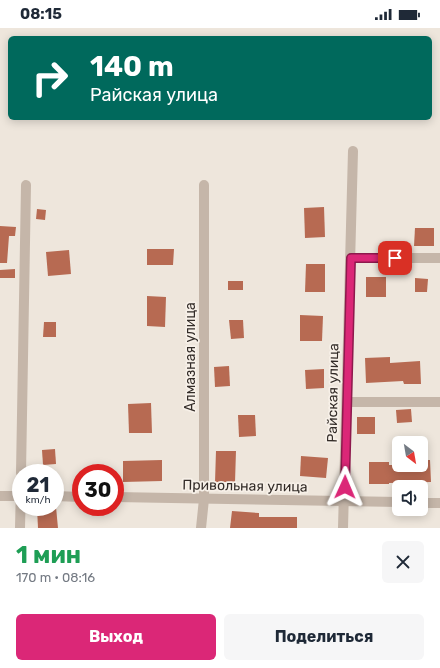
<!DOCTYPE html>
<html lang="ru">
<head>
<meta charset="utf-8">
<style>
	:root { --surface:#fff; --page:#f6f6f7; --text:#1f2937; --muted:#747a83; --accent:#db2777 }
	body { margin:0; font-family:Rubik,sans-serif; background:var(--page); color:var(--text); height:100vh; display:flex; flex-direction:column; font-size:15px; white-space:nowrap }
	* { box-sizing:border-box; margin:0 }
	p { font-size:13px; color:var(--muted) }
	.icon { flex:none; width:22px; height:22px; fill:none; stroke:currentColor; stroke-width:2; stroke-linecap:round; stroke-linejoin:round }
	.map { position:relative; height:500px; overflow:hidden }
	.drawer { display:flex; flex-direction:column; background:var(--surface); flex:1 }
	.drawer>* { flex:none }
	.hud { position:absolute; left:8px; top:8px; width:424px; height:84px; border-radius:6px; box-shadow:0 2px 10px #0003; background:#00695c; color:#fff; overflow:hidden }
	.needle { width:26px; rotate:149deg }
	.tools { position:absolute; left:392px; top:408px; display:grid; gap:8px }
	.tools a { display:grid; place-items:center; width:36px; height:36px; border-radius:6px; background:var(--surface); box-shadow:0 2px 10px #0003; font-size:20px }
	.speed { position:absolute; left:12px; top:436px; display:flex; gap:8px; font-size:20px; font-weight:700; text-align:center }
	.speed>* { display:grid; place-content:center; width:52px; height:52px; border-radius:50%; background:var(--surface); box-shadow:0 2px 10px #0003; line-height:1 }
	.speed small { font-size:10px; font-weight:400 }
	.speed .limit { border:6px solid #d22; background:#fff; color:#111 }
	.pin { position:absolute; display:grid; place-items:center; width:34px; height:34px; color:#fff; margin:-17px; border-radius:8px; box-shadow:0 2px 6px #0006 }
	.me { position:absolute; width:44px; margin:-22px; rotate:1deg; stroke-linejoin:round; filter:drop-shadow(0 0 3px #0008) }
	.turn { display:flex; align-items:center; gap:14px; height:84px; padding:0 16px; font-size:18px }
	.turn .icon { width:52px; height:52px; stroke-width:2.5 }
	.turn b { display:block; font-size:28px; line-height:34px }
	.round { display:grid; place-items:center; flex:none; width:42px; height:42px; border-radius:6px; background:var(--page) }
	.overview { display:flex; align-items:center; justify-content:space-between; height:68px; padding:0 16px }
	h1 { font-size:24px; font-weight:700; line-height:30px; color:#1e9e55 }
	.action { display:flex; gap:8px; margin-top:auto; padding:8px 16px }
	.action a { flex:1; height:46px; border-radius:6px; background:var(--accent); color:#fff; font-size:16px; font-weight:700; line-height:46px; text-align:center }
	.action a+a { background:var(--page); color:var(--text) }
	.status { display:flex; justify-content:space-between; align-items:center; height:28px; padding:0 20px; background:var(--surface); direction:ltr }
	.status svg { height:11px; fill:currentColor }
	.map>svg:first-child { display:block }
	.building { fill:#b76a52 }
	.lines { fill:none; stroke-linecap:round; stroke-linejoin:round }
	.minor { stroke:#c5b6a9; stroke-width:10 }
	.route-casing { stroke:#8e194d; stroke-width:10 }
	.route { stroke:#db2777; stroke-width:7 }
	.labels { text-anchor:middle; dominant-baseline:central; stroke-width:3.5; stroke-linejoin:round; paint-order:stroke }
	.street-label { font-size:14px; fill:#332c28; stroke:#f7f0e8 }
</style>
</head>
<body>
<div class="status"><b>08:15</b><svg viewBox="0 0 49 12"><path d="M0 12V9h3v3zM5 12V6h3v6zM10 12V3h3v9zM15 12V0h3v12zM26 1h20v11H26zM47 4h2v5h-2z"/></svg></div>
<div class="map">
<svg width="440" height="500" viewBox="0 0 440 500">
	<rect width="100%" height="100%" fill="#eee6dc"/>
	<g class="building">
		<polygon points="324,179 325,209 305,210 304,180"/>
		<polygon points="37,181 46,182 45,192 36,191"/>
		<polygon points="0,198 16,199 15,208 9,208 7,235 0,235"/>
		<polygon points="415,200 434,200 434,218 414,218"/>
		<polygon points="147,221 174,221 173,237 147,237"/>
		<polygon points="69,222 71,246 48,248 46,224"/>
		<polygon points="306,236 325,236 325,264 305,264"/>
		<polygon points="15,241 15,250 0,250 0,242"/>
		<rect x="366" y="249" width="20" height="20"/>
		<polygon points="415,250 428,251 427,264 415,264"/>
		<rect x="228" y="253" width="15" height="9"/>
		<polygon points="147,268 166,269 165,299 147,298"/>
		<polygon points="300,287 323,288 322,313 300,313"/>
		<polygon points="229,292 243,292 244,310 231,311"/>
		<polygon points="44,294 56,294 56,309 43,309"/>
		<polygon points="390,329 390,335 420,333 421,356 404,356 403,353 366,355 365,330"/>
		<polygon points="229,338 230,358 215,359 214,339"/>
		<polygon points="324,341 324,360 306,361 305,342"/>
		<polygon points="151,375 152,405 129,405 128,376"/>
		<polygon points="411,381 412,394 397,395 396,382"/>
		<polygon points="238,387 255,387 256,408 239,409"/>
		<rect x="357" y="389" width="18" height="17"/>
		<polygon points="55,421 56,436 43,437 42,422"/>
		<polygon points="216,423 236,423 235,454 215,454"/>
		<polygon points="301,428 328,430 326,450 300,448"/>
		<polygon points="162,432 162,453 123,454 123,433"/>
		<polygon points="421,432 430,432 431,454 389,455 389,456 369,456 369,434 389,434 389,437 421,437"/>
		<polygon points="55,479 56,479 58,500 38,500 37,480"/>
		<polygon points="232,483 259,485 259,489 297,489 297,500 230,500"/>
	</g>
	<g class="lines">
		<g class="minor">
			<polyline points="351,230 440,230"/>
			<polyline points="347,374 440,374"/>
			<polyline points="21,445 26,157"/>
			<polyline points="0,468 21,468"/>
			<polyline points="55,468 81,469"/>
			<polyline points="115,469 399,474"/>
			<polyline points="421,475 440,475"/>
			<polyline points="20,500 21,458"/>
			<polyline points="201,500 204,471 204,157"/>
			<polyline points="343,500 353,123"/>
		</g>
	</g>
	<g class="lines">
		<g class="route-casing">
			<polyline id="route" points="345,459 351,230 395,230"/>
		</g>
		<use href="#route" class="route"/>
	</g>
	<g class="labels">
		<g class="street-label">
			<text transform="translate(190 329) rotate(-90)">Алмазная улица</text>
			<text transform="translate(333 365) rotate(-89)">Райская улица</text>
			<text transform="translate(245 458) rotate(1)">Привольная улица</text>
		</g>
	</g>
</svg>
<div class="tools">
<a><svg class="needle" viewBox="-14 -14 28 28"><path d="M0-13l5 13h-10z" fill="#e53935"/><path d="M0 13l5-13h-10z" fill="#747a83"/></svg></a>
<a><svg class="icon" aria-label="sound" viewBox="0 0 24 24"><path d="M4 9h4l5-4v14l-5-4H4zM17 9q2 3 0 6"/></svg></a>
</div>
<div class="speed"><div>21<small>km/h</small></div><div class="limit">30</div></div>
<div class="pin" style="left:395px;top:230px;background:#d93025"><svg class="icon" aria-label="arrive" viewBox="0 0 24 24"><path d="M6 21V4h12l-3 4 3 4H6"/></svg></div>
<svg class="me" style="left:345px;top:459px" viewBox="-20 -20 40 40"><path d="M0-17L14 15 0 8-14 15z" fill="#db2777" stroke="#fff" stroke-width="4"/></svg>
<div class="hud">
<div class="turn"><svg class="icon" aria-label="right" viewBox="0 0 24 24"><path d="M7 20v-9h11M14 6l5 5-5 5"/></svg><div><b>140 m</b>Райская улица</div></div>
</div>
</div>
<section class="drawer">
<div class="overview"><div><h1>1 мин</h1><p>170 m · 08:16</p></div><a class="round"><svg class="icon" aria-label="close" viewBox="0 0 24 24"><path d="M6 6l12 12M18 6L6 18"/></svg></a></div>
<div class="action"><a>Выход</a><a>Поделиться</a></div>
</section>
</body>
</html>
